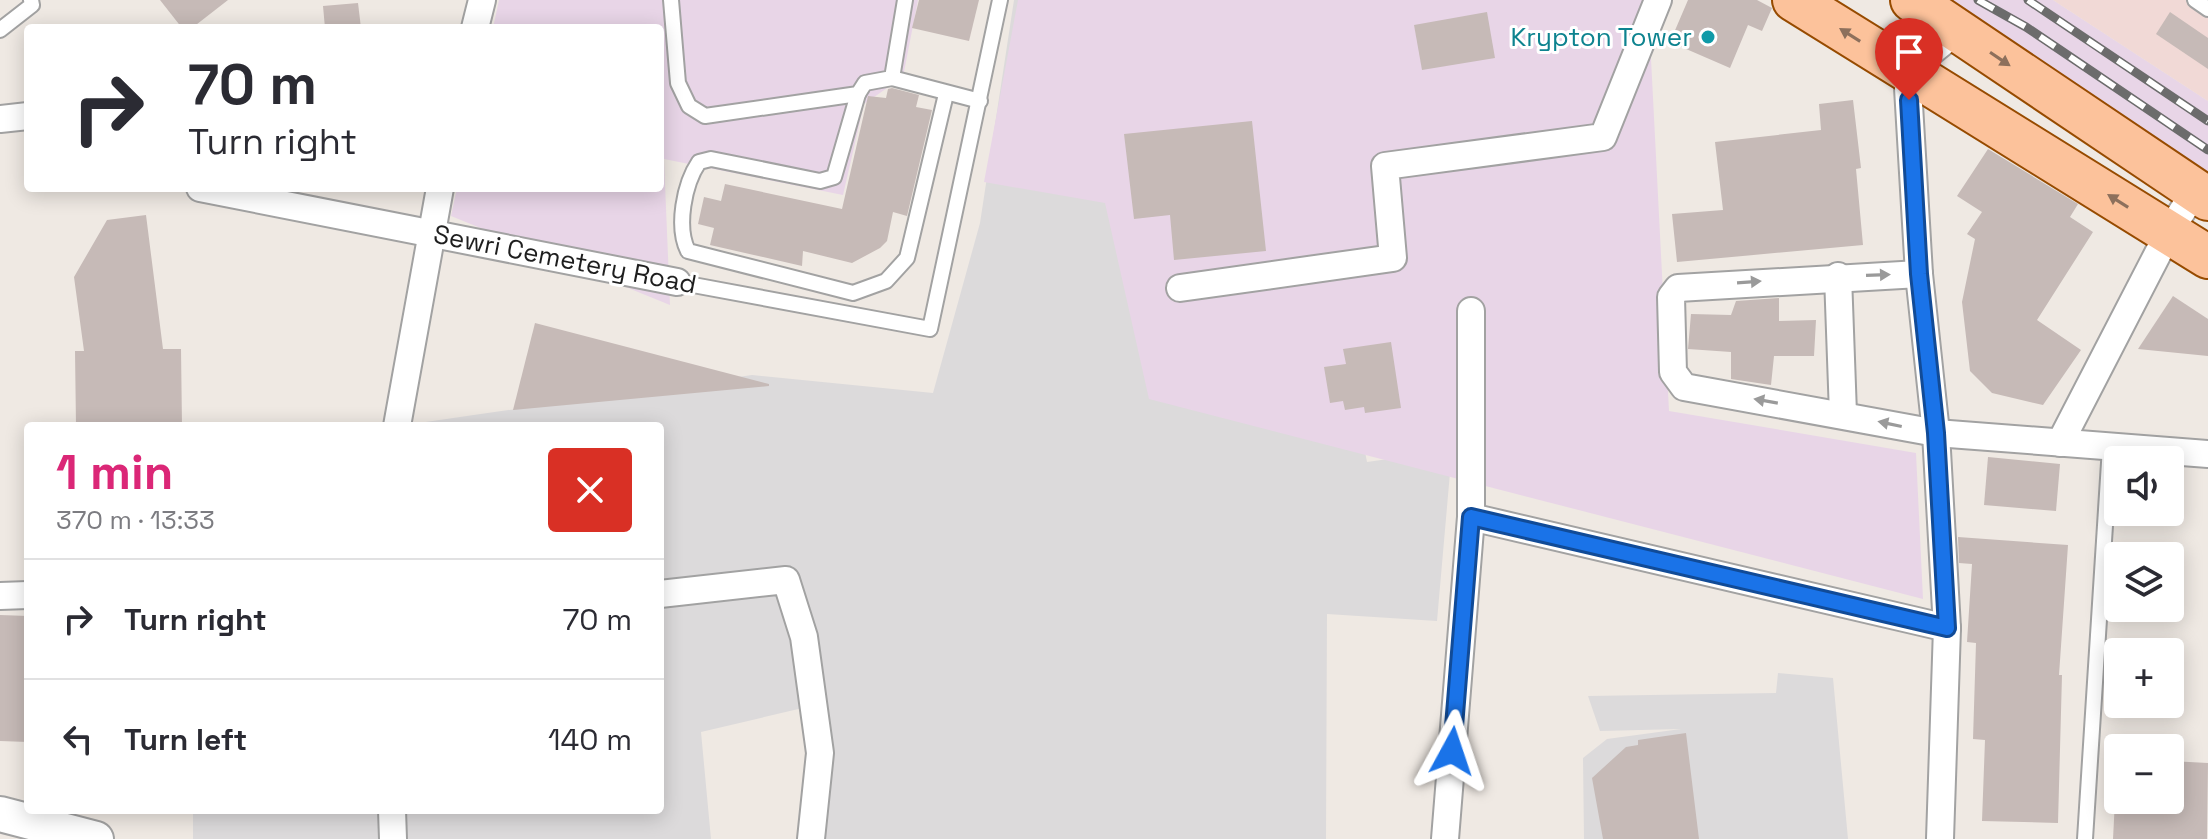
<!DOCTYPE html>
<html lang="en">
<head>
<meta charset="utf-8">
<style>
	:root { --surface:#fff; --page:#f7f7f7; --text:#2b2b33; --muted:#7c7c81; --line:#e1e1e2; --accent:#db2777 }
	body { margin:0; font-family:"Space Grotesk",sans-serif; background:var(--page); color:var(--text); height:100vh; display:flex; flex-direction:column; font-size:30px; white-space:nowrap }
	* { box-sizing:border-box; margin:0 }
	p { font-size:26px; color:var(--muted) }
	.icon { flex:none; width:44px; height:44px; fill:none; stroke:currentColor; stroke-width:2; stroke-linecap:round; stroke-linejoin:round }
	.map { position:relative; flex:1; overflow:hidden }
	.details { position:absolute; left:24px; top:422px; width:640px; height:392px; display:flex; flex-direction:column; background:var(--surface); border-radius:8px; box-shadow:0 4px 20px #0003 }
	.details>* { flex:none }
	.hud { position:absolute; left:24px; top:24px; width:640px; height:168px; border-radius:8px; box-shadow:0 4px 20px #0003; background:#fff; color:var(--text); overflow:hidden }
	.tools { position:absolute; left:2104px; top:446px; display:grid; gap:16px }
	.tools a { display:grid; place-items:center; width:80px; height:80px; border-radius:8px; background:var(--surface); box-shadow:0 4px 20px #0003; font-size:40px }
	.pin { position:absolute; display:grid; place-items:center; width:68px; height:68px; color:#fff; margin:-82px -34px; border-radius:50% 50% 50% 0; rotate:-45deg; box-shadow:0 0 8px #0007 }
	.pin .icon { rotate:45deg }
	.me { position:absolute; width:88px; margin:-44px; rotate:5deg; stroke-linejoin:round; filter:drop-shadow(0 0 6px #0008) }
	.turn { display:flex; align-items:center; gap:28px; height:168px; padding:0 32px; font-size:36px }
	.turn .icon { width:104px; height:104px; stroke-width:2.5 }
	.turn b { display:block; font-size:56px; line-height:68px }
	.round { display:grid; place-items:center; flex:none; width:84px; height:84px; border-radius:8px; background:var(--page) }
	.summary { display:flex; align-items:center; justify-content:space-between; height:136px; padding:0 32px }
	h1 { font-size:48px; font-weight:700; line-height:60px; color:var(--accent) }
	ul { padding:0; list-style:none }
	li { display:flex; align-items:center; gap:24px; height:120px; padding:0 32px; border-top:2px solid var(--line) }
	li div { flex:1 }
	li b { display:block; font-size:30px }
	li em { font-style:normal }
	.map>svg:first-child { display:block }
	.residential { fill:#dcdadb }
	.industrial { fill:#e8d5e7 }
	.military { fill:#f1d9d6 }
	.building { fill:#c6bab7 }
	.lines { fill:none; stroke-linecap:round; stroke-linejoin:round }
	.service-casing { stroke:#a2a2a2; stroke-width:18 }
	.minor-casing { stroke:#a2a2a2; stroke-width:30 }
	.tertiary-casing { stroke:#a2a2a2; stroke-width:38 }
	.primary-casing { stroke:#974b00; stroke-width:46 }
	.service { stroke:#fff; stroke-width:14 }
	.minor { stroke:#fff; stroke-width:26 }
	.tertiary { stroke:#fff; stroke-width:34 }
	.primary { stroke:#fcc29b; stroke-width:42 }
	.rail-casing { stroke:#6c6c6c; stroke-width:9 }
	.rail { stroke:#fff; stroke-width:6; stroke-dasharray:18; stroke-linecap:butt }
	.oneway { fill:#8d705c }
	.oneway2 { fill:#9a9a9a }
	.route-casing { stroke:#114b97; stroke-width:20 }
	.route { stroke:#1a73e8; stroke-width:14 }
	.culture-dot { fill:#0f9aa8; stroke:#fff; stroke-width:3 }
	.labels { text-anchor:middle; dominant-baseline:central; stroke-width:6; stroke-linejoin:round; paint-order:stroke }
	.culture-label { font-size:26px; fill:#0d838f; stroke:#fff; text-anchor:end }
	.street-label { font-size:26px; fill:#1e1e1e; stroke:#fff }
</style>
</head>
<body>
<div class="map">
<svg width="2208" height="839" viewBox="0 0 2208 839">
	<rect width="100%" height="100%" fill="#efe9e3"/>
	<g class="residential">
		<polygon points="1014,0 1040,0 1343,338 1367,462 1452,450 1437,621 1327,614 1326,839 815,839 807,707 701,732 711,839 193,839 193,810 660,810 660,426 398,426 752,375 933,393 980,223"/>
		<polygon points="1778,673 1833,678 1848,839 1584,839 1583,758 1607,739 1681,729 1600,731 1588,696 1776,693"/>
	</g>
	<g class="industrial">
		<polygon points="499,0 918,0 903,77 864,104 843,195 664,159 670,305 451,216 457,188 660,188 660,28 493,28"/>
		<polygon points="1018,0 1648,0 1669,411 1916,453 1923,599 1149,399 1105,203 984,182"/>
		<polygon points="1929,0 2053,0 2208,101 2208,185"/>
	</g>
	<polygon class="military" points="2053,0 2208,0 2208,101"/>
	<g class="building">
		<polygon points="160,0 228,0 192,28 182,28"/>
		<polygon points="919,0 979,0 969,41 912,28"/>
		<polygon points="1688,0 1757,0 1772,8 1762,31 1748,25 1730,68 1670,42"/>
		<polygon points="358,3 361,28 325,28 323,6"/>
		<polygon points="1487,12 1495,58 1422,70 1414,25"/>
		<polygon points="2170,12 2208,38 2208,69 2156,34"/>
		<polygon points="892,88 919,95 916,107 932,110 907,216 893,212 887,241 880,248 852,263 803,251 802,266 710,245 714,228 698,224 704,197 721,201 725,184 842,209 868,96 886,98 888,89"/>
		<polygon points="1853,100 1861,168 1856,169 1863,245 1677,262 1672,214 1723,210 1715,142 1821,130 1819,104"/>
		<polygon points="1252,121 1266,251 1174,260 1170,215 1134,219 1124,134"/>
		<polygon points="1988,149 2078,204 2070,217 2093,232 2037,320 2081,350 2043,405 1992,393 1970,371 1962,302 1975,239 1967,234 1982,212 1957,196"/>
		<polygon points="146,215 163,349 181,349 182,426 76,426 75,351 84,351 74,277 107,220"/>
		<polygon points="2173,296 2208,319 2208,356 2138,349"/>
		<polygon points="1779,298 1779,321 1816,320 1814,356 1774,356 1771,385 1731,379 1731,352 1688,349 1691,314 1731,315 1736,301"/>
		<polygon points="535,323 769,384 769,386 513,410"/>
		<polygon points="1391,342 1401,408 1365,413 1364,407 1345,410 1343,401 1330,403 1324,367 1346,364 1343,349"/>
		<polygon points="1988,457 2060,464 2056,511 1984,505"/>
		<polygon points="1958,537 2068,545 2059,675 2062,675 2058,823 1982,821 1985,740 1973,739 1976,643 1967,642 1972,564 1959,563"/>
		<polygon points="0,615 28,616 28,742 0,741"/>
		<polygon points="1686,733 1699,839 1603,839 1592,778 1626,747 1638,745 1638,740"/>
		<polygon points="2170,761 2208,763 2207,839 2113,839 2115,800 2170,800"/>
	</g>
	<g class="lines">
		<g class="service-casing">
			<g id="service">
				<polyline points="671,0 678,83 689,106 705,116 858,94 865,83 892,78 905,0"/>
				<polyline points="2195,0 2208,9"/>
				<polyline points="0,30 32,5 31,0"/>
				<polyline points="892,78 980,101"/>
				<path d="M 858,94 L 834,177 L 820,181 L 711,159 L 699,162 C 684,184 676,227 688,251 L 853,293 L 886,281 L 907,258 L 946,94"/>
				<polyline points="677,282 930,329 1000,0"/>
				<polyline points="2085,839 2110,447"/>
			</g>
		</g>
		<g class="minor-casing">
			<g id="minor">
				<polyline points="475,28 482,0"/>
				<polyline points="0,119 28,116"/>
				<polyline points="200,188 677,282"/>
				<polyline points="1919,274 1678,288 1671,297 1673,372 1684,387 1936,433 2208,454"/>
				<polyline points="1838,276 1843,414"/>
				<polyline points="1180,288 1393,258 1385,166 1603,137 1658,0"/>
				<polyline points="397,426 440,188"/>
				<polyline points="2060,443 2169,232 2195,191"/>
				<polyline points="1471,517 1947,628"/>
				<polyline points="660,594 786,580 804,637 820,753 811,839"/>
				<polyline points="0,596 28,595"/>
				<polyline points="392,810 393,839"/>
				<polyline points="1445,839 1471,517 1471,311"/>
				<polyline points="1940,839 1947,628 1936,433 1919,274 1907,71 1958,30"/>
			</g>
		</g>
		<g class="tertiary-casing">
			<polyline id="tertiary" points="0,814 96,839"/>
		</g>
		<g class="primary-casing">
			<g id="primary">
				<polyline points="1794,0 2208,257"/>
				<polyline points="1912,0 2208,199"/>
			</g>
		</g>
		<use href="#service" class="service"/>
		<use href="#minor" class="minor"/>
		<use href="#tertiary" class="tertiary"/>
		<use href="#primary" class="primary"/>
		<g class="rail-casing">
			<g id="rail">
				<polyline points="1978,0 2026,27 2208,150"/>
				<polyline points="2028,0 2208,121"/>
			</g>
		</g>
		<use href="#rail" class="rail"/>
	</g>
	<defs><path id="oneway-solid" d="M-6-.8H1V-3.2L6.5 0L1 3.2V.8H-6Z" transform="scale(2)"/></defs>
	<g class="oneway">
		<use href="#oneway-solid" transform="translate(1850 35) rotate(-148)"/>
		<use href="#oneway-solid" transform="translate(2000 59) rotate(34)"/>
		<use href="#oneway-solid" transform="translate(2118 201) rotate(-148)"/>
	</g>
	<g class="oneway2">
		<use href="#oneway-solid" transform="translate(1878 275) rotate(-2)"/>
		<use href="#oneway-solid" transform="translate(1749 282) rotate(-4)"/>
		<use href="#oneway-solid" transform="translate(1766 401) rotate(-170)"/>
		<use href="#oneway-solid" transform="translate(1890 424) rotate(-168)"/>
	</g>
	<g class="lines">
		<g class="route-casing">
			<polyline id="route" points="1452,751 1471,517 1947,628 1936,433 1919,274 1909,100"/>
		</g>
		<use href="#route" class="route"/>
	</g>
	<circle class="culture-dot" cx="1708" cy="37" r="8"/>
	<g class="labels">
		<g class="culture-label">
			<text x="1692" y="37">Krypton Tower</text>
		</g>
		<g class="street-label">
			<text transform="translate(565 259) rotate(11)">Sewri Cemetery Road</text>
		</g>
	</g>
</svg>
<div class="tools">
<a><svg class="icon" aria-label="sound" viewBox="0 0 24 24"><path d="M4 9h4l5-4v14l-5-4H4zM17 9q2 3 0 6"/></svg></a>
<a><svg class="icon" aria-label="layers" viewBox="0 0 24 24"><path d="M12 4l9 5-9 5-9-5zM3 14l9 5 9-5"/></svg></a>
<a>+</a>
<a>−</a>
</div>
<div class="pin" style="left:1909px;top:100px;background:#d93025"><svg class="icon" aria-label="arrive" viewBox="0 0 24 24"><path d="M6 21V4h12l-3 4 3 4H6"/></svg></div>
<svg class="me" style="left:1452px;top:751px" viewBox="-20 -20 40 40"><path d="M0-17L14 15 0 8-14 15z" fill="#1a73e8" stroke="#fff" stroke-width="4"/></svg>
<div class="hud">
<div class="turn"><svg class="icon" aria-label="right" viewBox="0 0 24 24"><path d="M7 20v-9h11M14 6l5 5-5 5"/></svg><div><b>70 m</b>Turn right</div></div>
</div>
<section class="details">
<div class="summary"><div><h1>1 min</h1><p>370 m · 13:33</p></div><a class="round" style="background:#d93025;color:#fff"><svg class="icon" aria-label="close" viewBox="0 0 24 24"><path d="M6 6l12 12M18 6L6 18"/></svg></a></div>
<ul>
<li><svg class="icon" aria-label="right" viewBox="0 0 24 24"><path d="M7 20v-9h11M14 6l5 5-5 5"/></svg><div><b>Turn right</b></div><em>70 m</em></li>
<li><svg class="icon" aria-label="left" viewBox="0 0 24 24"><path d="M17 20v-9H6M10 6l-5 5 5 5"/></svg><div><b>Turn left</b></div><em>140 m</em></li>
</ul>
</section>
</div>
</body>
</html>
